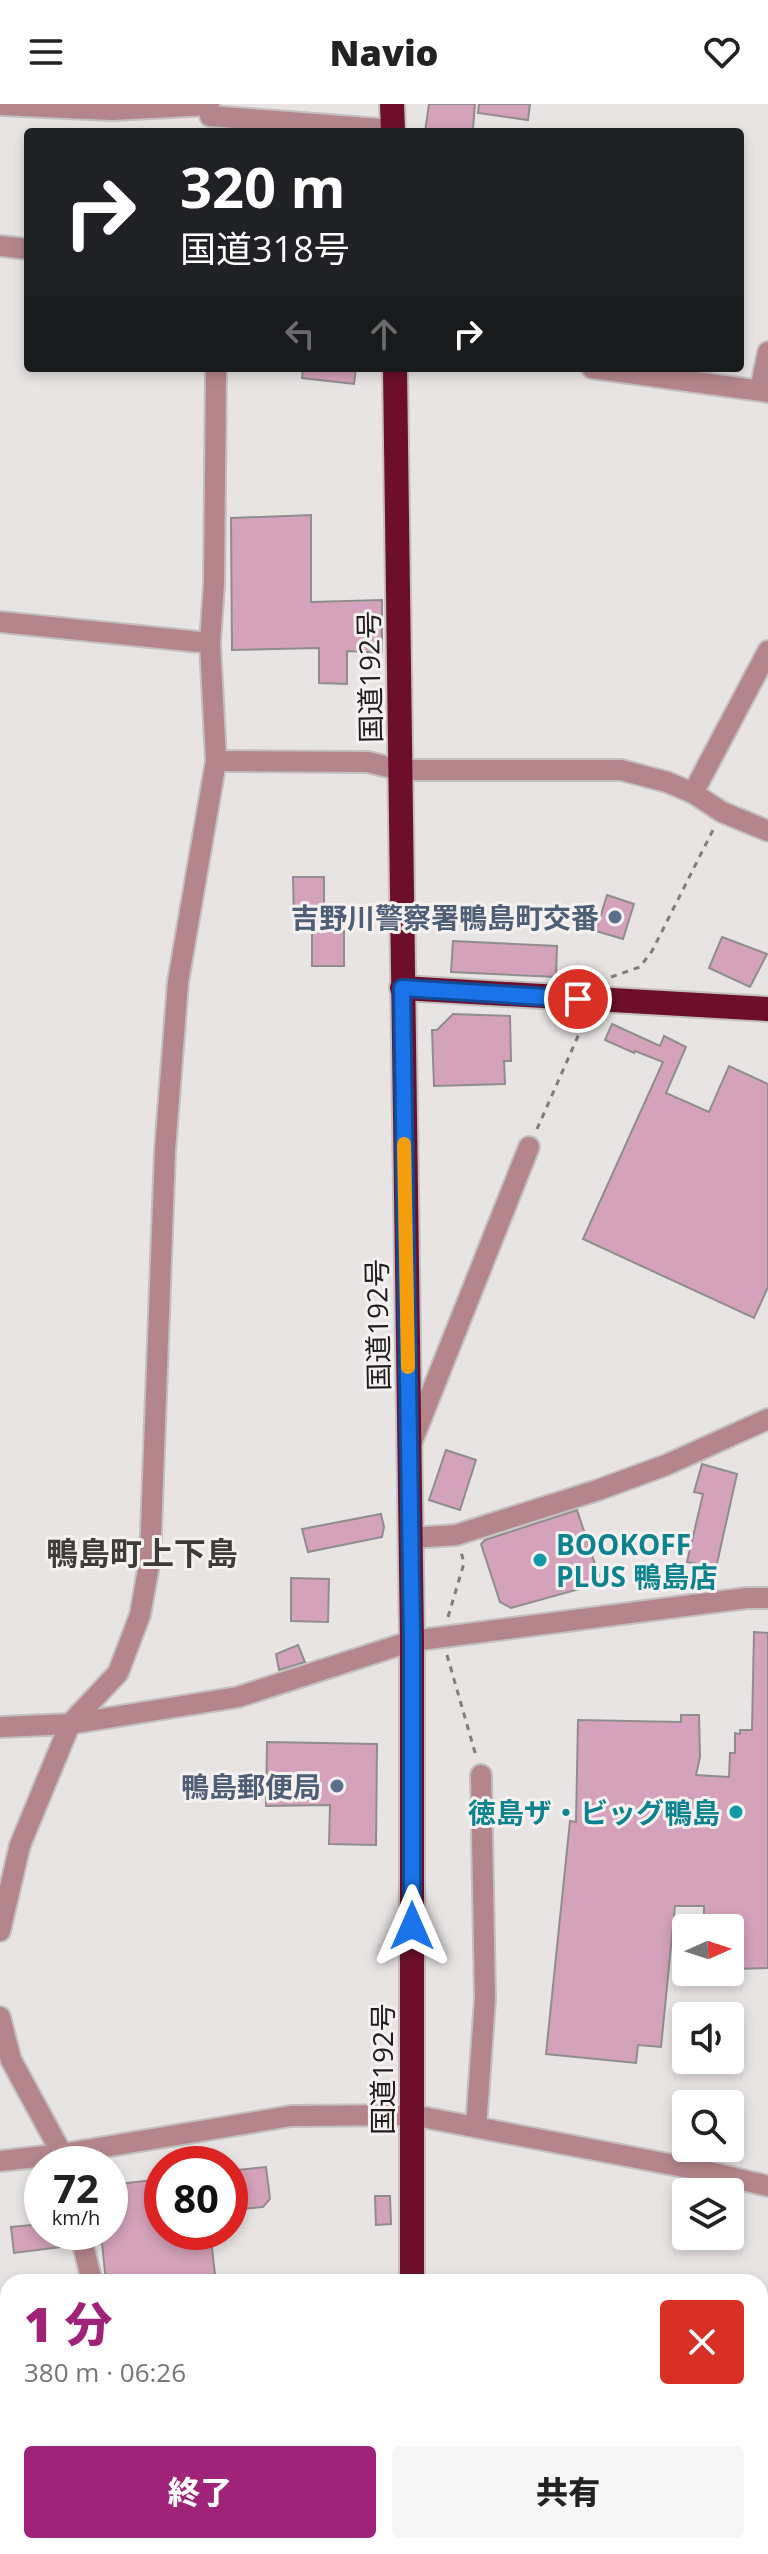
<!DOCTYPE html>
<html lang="ja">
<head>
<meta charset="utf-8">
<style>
	:root { --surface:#fff; --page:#f6f6f6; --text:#222; --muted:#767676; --accent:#9f2378 }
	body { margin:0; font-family:"Open Sans","Noto Sans JP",sans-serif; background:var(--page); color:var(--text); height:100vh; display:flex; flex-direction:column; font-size:30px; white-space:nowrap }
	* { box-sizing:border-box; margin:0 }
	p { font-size:26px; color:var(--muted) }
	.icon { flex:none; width:44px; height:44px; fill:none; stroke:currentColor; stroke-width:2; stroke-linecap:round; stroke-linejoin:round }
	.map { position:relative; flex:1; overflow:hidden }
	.drawer { position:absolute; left:0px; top:2170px; width:768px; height:280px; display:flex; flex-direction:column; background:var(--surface); border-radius:24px 24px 0 0; box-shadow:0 4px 12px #0003 }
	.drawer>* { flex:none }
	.banner { position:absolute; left:24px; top:24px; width:720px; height:244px; border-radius:8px; box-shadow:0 4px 12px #0003; background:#202124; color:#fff; overflow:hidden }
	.needle { width:52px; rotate:87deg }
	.tools { position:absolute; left:672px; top:1810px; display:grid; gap:16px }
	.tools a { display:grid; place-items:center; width:72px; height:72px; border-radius:8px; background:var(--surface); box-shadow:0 4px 12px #0003; font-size:40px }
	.speed { position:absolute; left:24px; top:2042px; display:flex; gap:16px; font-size:40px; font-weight:700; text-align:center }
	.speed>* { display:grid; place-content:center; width:104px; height:104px; border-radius:50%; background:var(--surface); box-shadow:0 4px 12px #0003; line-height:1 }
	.speed small { font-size:20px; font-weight:400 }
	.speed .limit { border:12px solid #d22; background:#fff; color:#111 }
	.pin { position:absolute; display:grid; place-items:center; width:68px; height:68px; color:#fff; margin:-34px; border:4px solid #fff; border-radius:50%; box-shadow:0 2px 8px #0007 }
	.me { position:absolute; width:88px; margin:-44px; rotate:0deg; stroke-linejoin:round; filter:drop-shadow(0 0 6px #0008) }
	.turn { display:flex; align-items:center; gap:28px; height:168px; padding:0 24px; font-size:36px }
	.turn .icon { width:104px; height:104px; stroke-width:2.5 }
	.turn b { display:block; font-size:56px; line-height:68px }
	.lanes { display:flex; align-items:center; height:76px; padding:0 24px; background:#0003; justify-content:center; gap:40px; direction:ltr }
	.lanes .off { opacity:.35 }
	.round { display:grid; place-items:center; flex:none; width:84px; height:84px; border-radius:8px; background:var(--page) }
	.overview { display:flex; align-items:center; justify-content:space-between; height:136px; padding:0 24px }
	h1 { font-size:48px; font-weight:800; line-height:60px; color:var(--accent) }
	.primary-button { display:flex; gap:16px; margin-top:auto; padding:16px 24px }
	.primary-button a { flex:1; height:92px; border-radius:8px; background:var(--accent); color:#fff; font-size:32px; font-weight:800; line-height:92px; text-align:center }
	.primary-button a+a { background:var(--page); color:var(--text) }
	header { display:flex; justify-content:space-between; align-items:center; height:104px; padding:0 24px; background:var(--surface); font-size:36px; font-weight:800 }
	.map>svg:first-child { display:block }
	.building { fill:#d4a2ba; stroke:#908d8e; stroke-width:2 }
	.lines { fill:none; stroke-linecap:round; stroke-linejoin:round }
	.minor-casing { stroke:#c3c0bf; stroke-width:24 }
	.major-casing { stroke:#c3c0bf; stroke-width:24 }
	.highway-casing { stroke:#c3c0bf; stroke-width:28 }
	.path { stroke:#807e7d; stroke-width:3; stroke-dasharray:6 6; stroke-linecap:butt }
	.minor { stroke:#b4868b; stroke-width:20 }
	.major { stroke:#823444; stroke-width:20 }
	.highway { stroke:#6d0f2b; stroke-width:24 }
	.route-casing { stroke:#114b97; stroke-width:20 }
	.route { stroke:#1a73e8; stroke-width:14 }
	.slow { stroke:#f59e0b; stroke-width:14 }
	.service-dot { fill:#5c6f8a; stroke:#f5f1f0; stroke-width:3 }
	.culture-dot { fill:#0f9aa8; stroke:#f5f1f0; stroke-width:3 }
	.labels { text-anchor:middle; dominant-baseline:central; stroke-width:6; stroke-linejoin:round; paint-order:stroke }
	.street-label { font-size:28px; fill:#1e1d1d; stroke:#f5f1f0 }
	.service-label { font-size:28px; font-weight:bold; fill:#4e5e75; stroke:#f5f1f0; text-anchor:end }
	.culture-label { font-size:28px; font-weight:bold; fill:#0d838f; stroke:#f5f1f0; text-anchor:start }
	.quarter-label { font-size:32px; font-weight:bold; fill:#3e3b3a; stroke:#f5f1f0 }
</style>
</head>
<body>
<header><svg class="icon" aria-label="menu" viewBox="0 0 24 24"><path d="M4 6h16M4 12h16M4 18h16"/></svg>Navio<svg class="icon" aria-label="heart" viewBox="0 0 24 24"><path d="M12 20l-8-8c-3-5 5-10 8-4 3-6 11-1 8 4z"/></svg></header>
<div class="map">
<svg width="768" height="2450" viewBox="0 0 768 2450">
	<rect width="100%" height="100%" fill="#e7e4e3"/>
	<g class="building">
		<polygon points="429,0 475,0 473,25 459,25 459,28 425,28"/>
		<polygon points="479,0 530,0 528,16 478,9"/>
		<polygon points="303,264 356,264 354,280 302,274"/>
		<polygon points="311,411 311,498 382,496 382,549 347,547 347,580 319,579 319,544 232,546 231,414"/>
		<polygon points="293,773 324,773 324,819 294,819"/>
		<polygon points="607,791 634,800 623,835 596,827"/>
		<polygon points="312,826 344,827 344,862 312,862"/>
		<polygon points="722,833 767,850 750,883 709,864"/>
		<polygon points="453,837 557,842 556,873 451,868"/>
		<polygon points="453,910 510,912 511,957 504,957 505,980 434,982 432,926 437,926"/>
		<polygon points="612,920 660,942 664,932 686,943 666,989 709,1008 729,962 768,980 768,1183 754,1214 583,1135 663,958 635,947 634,949 605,936"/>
		<polygon points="446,1346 476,1356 460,1406 429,1396"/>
		<polygon points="702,1360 737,1370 716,1464 687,1458 703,1390 694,1388"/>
		<polygon points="577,1406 599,1472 594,1481 511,1504 500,1498 481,1440 485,1436"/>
		<polygon points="381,1410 384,1423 382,1433 308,1448 302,1425"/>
		<polygon points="291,1474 329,1475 328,1518 291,1517"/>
		<polygon points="754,1528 768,1529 768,1864 736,1865 736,1847 730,1847 730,1824 704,1824 704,1802 675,1802 661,1943 638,1941 636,1959 546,1950 570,1717 576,1718 578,1616 681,1618 681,1611 699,1611 700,1653 696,1671 729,1673 730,1649 735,1649 735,1629 740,1630 740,1626 752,1626"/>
		<polygon points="298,1541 305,1558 279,1566 276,1550"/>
		<polygon points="267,1638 377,1640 376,1741 329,1740 330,1701 266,1702"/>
		<polygon points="266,2063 270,2095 263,2103 230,2106 230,2067"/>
		<polygon points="162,2075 162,2128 210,2128 216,2178 106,2178 102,2139 96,2140 93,2128 110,2128 110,2081"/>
		<polygon points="375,2092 390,2092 391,2120 376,2121"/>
		<polygon points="42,2120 42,2128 67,2128 70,2142 14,2149 11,2123"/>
	</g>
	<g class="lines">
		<g class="minor-casing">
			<g id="minor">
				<polyline points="0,1 112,6 209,1"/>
				<polyline points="210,12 393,26"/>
				<polyline points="0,142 28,145"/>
				<polyline points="592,264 768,288"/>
				<polyline points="760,286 768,248"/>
				<polyline points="0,518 210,539"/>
				<polyline points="216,657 368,658 400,666 621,666 667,678 693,689 722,708 768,727"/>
				<polyline points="693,689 768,547"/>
				<polyline points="411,1340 529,1043"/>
				<polyline points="410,1434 456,1431 598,1386 666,1361 768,1315"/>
				<polyline points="0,1623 70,1620 238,1593 412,1537 747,1494 768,1494"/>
				<polyline points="0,1827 20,1741 70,1620 118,1569 140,1511 150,1455 165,1046 178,878 216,657 210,539 214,480 216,264"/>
				<polyline points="0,1913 11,1956 62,2050 64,2060"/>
				<polyline points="476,2023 485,1895 481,1671"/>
				<polyline points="0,2057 62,2050 291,2012 412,2011 705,2067 768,2082"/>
				<polyline points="80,2128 92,2178"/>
				<polyline points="0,2235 8,2237"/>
				<polyline points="760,2263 762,2256 768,2257"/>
				<polyline points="0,2388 8,2387"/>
				<polyline points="158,2442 161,2450"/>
				<polyline points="726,2450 727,2442"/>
			</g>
		</g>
		<g class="major-casing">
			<polyline id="major" points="760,2328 768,2329"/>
		</g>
		<g class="highway-casing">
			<g id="highway">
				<polyline points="392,0 393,28"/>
				<polyline points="395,264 412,1537 412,2178"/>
				<polyline points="402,884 768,905"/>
				<polyline points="419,2442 420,2450"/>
			</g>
		</g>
		<g class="path">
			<polyline points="611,873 640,863 652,847 714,724"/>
			<polyline points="537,1025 579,930 579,917"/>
			<polyline points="448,1513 464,1459 461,1448"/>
			<polyline points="447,1551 476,1652"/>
			<polyline points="746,2447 758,2450"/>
		</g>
		<use href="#minor" class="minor"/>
		<use href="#major" class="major"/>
		<use href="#highway" class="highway"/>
	</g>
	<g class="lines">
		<g class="route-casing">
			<polyline id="route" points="412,1822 412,1537 402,884 578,895"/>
		</g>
		<use href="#route" class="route"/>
		<polyline class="slow" points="404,1040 408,1263"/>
	</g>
	<g class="service-dot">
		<circle cx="615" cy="813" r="8"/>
		<circle cx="337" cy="1682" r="8"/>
	</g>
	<g class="culture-dot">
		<circle cx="540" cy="1456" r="8"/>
		<circle cx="736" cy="1708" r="8"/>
	</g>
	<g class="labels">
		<g class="street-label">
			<text transform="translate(369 573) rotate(-91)">国道192号</text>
			<text transform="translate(377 1221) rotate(-91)">国道192号</text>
			<text transform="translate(382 1965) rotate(-90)">国道192号</text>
		</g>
		<g class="service-label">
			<text x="599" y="813">吉野川警察署鴨島町交番</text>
			<text x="321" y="1682">鴨島郵便局</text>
		</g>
		<g class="culture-label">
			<text x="556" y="1440">BOOKOFF<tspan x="556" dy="32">PLUS 鴨島店</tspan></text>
			<text x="720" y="1708" text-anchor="end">徳島ザ・ビッグ鴨島</text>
		</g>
		<g class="quarter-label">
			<text x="142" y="1448">鴨島町上下島</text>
		</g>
	</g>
</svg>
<div class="tools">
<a><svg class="needle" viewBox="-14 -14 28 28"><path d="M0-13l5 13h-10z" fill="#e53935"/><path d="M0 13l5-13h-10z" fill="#767676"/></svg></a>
<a><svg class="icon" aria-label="sound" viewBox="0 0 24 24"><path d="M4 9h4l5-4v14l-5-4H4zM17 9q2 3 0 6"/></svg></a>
<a><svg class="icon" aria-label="search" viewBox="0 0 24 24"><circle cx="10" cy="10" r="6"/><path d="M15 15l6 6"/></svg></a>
<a><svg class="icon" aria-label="layers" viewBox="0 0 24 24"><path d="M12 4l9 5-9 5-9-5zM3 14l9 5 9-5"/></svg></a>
</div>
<div class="speed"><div>72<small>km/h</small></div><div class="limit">80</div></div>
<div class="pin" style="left:578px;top:895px;background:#d93025"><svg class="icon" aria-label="arrive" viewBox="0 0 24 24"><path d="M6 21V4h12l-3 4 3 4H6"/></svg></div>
<svg class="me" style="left:412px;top:1822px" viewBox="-20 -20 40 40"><path d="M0-17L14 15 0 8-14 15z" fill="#1a73e8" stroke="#fff" stroke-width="4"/></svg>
<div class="banner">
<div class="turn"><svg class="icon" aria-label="right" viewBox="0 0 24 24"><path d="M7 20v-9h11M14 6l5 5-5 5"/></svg><div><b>320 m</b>国道318号</div></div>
<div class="lanes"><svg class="icon off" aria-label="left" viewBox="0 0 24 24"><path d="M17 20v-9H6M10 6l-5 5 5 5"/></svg><svg class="icon off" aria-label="ahead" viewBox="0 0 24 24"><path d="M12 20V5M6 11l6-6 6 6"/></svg><svg class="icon" aria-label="right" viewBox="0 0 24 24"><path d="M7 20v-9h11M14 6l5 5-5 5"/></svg></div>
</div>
<section class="drawer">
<div class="overview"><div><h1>1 分</h1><p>380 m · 06:26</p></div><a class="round" style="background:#d93025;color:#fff"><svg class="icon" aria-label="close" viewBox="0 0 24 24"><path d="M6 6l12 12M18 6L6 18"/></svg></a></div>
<div class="primary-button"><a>終了</a><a>共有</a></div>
</section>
</div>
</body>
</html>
